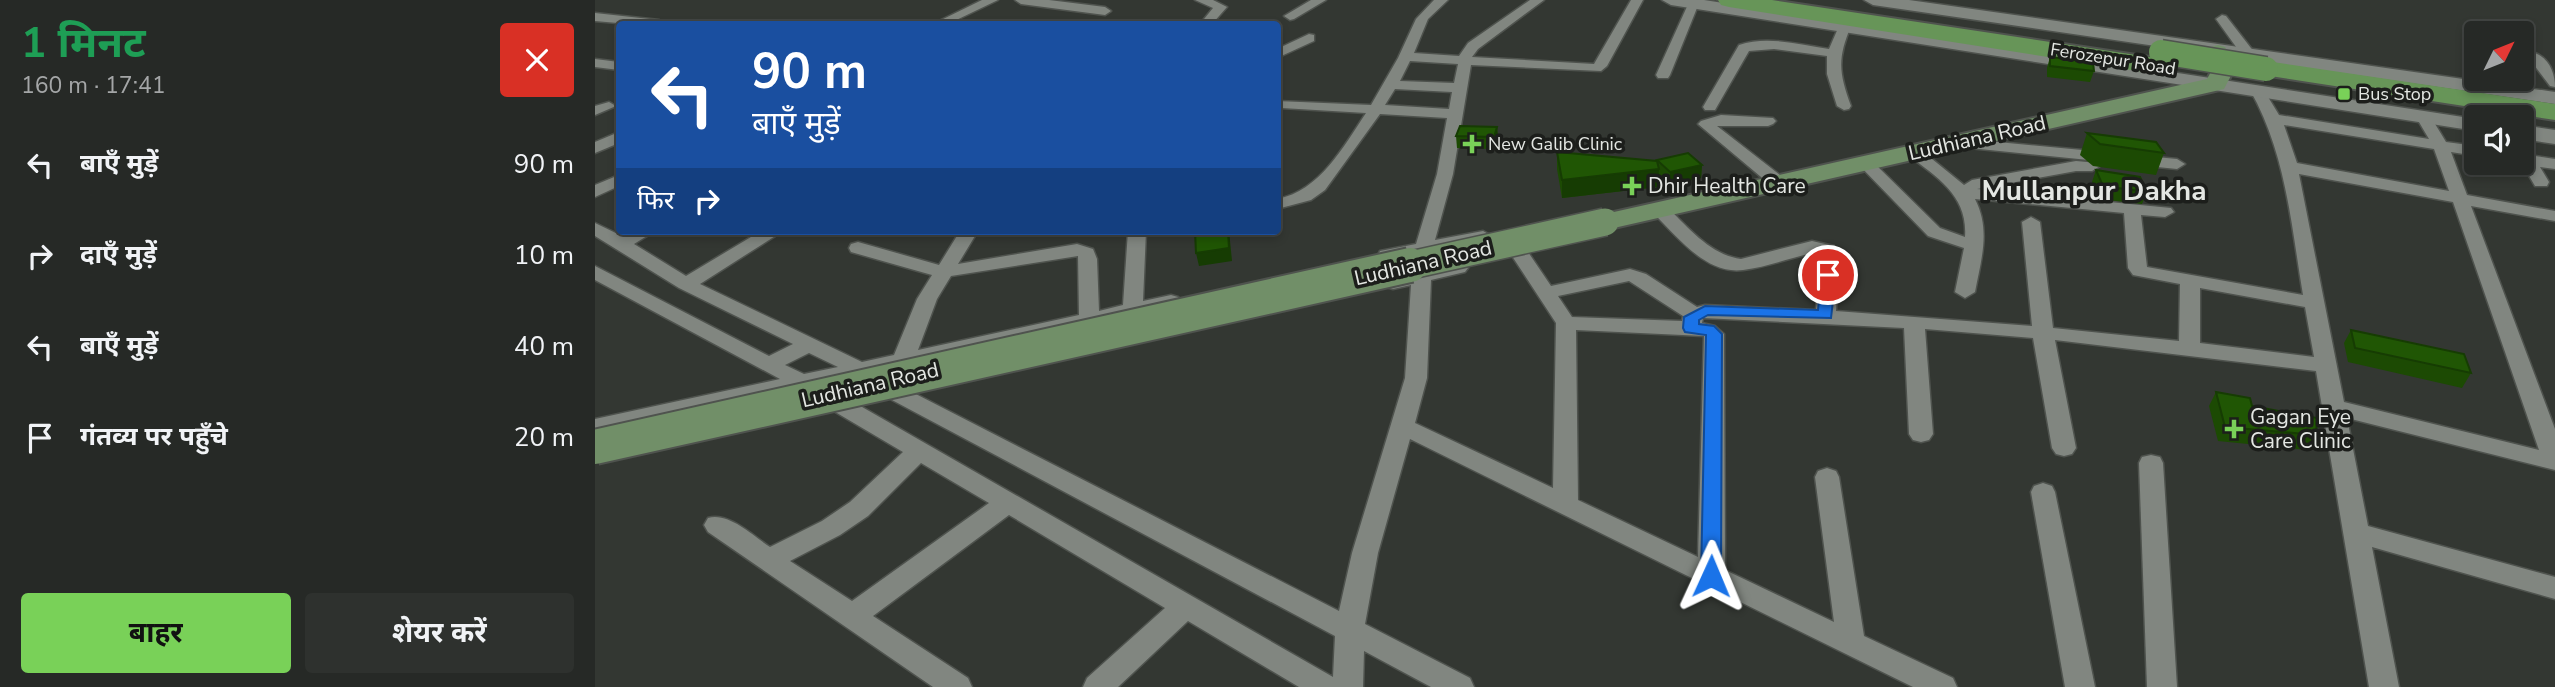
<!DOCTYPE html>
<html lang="hi">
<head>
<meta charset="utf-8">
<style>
	:root { --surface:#262926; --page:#2e312e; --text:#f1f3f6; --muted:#a4a6a7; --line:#424543; --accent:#79d158 }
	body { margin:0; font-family:"Nunito Sans","Noto Sans Devanagari",sans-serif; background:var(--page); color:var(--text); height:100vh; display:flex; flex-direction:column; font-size:26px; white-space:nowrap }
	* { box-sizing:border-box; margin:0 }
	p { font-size:23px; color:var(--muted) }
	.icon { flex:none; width:38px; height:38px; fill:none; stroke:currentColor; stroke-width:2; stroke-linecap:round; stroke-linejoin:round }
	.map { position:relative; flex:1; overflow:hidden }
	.panel { display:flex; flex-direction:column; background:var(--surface); width:595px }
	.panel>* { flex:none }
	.guide { position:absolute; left:21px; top:21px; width:665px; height:214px; border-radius:7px; box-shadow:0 4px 10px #0003,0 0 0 2px var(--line); background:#1a4fa0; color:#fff; overflow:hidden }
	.needle { width:46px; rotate:47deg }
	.buttons { position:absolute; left:1869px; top:21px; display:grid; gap:14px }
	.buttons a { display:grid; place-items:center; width:70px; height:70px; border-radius:7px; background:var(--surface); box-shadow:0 4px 10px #0003,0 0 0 2px var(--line); font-size:35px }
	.pin { position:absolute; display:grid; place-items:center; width:60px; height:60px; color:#fff; margin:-30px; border:4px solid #fff; border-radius:50%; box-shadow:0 2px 7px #0007 }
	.me { position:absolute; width:77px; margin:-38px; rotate:1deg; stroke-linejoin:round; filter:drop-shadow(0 0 5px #0008) }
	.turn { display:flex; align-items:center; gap:24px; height:147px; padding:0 21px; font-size:32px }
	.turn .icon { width:91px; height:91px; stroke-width:2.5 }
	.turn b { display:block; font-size:49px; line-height:60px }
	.then { display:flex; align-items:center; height:66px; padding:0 21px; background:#0003; gap:14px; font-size:26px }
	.round { display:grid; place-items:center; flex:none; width:74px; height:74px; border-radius:7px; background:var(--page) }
	.head { display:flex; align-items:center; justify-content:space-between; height:119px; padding:0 21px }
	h1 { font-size:42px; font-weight:700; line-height:52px; color:#1e9e55 }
	.action { display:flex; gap:14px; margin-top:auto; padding:14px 21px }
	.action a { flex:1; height:80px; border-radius:7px; background:var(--accent); color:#111; font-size:28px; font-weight:700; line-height:80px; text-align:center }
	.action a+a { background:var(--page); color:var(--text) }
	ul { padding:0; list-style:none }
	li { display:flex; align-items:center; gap:21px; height:91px; padding:0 21px }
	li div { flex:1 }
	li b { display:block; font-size:26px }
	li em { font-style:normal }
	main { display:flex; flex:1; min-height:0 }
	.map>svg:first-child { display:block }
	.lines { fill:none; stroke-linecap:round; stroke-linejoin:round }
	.street-casing { stroke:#4f534e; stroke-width:3 }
	.secondary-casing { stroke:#4f534e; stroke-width:3 }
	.primary-casing { stroke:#4f534e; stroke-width:4 }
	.highway-casing { stroke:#4f534e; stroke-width:4 }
	.street { fill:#818680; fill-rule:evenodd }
	.secondary { fill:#818680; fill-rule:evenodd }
	.primary { fill:#718f68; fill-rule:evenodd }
	.highway { fill:#679558; fill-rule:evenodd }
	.primary-bridge-far1-casing { stroke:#4f534e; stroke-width:30; stroke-linecap:butt }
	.primary-bridge-casing { stroke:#4f534e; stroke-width:38; stroke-linecap:butt }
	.highway-bridge-casing { stroke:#4f534e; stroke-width:27; stroke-linecap:butt }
	.primary-bridge-far1 { stroke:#718f68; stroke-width:27 }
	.primary-bridge { stroke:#718f68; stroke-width:34 }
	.highway-bridge { stroke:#679558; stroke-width:24 }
	.wall { fill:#1c4a03 }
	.shaded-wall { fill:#163c03 }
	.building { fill:#205604; stroke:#163c03; stroke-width:2 }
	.route { fill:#1a73e8; stroke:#114b97; stroke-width:2 }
	.poi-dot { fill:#79d158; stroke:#1c1e1b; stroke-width:2.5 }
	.labels { text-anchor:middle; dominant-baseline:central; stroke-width:7; stroke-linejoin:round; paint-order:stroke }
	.far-street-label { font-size:18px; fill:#e4e7e3; stroke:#1c1e1b }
	.far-poi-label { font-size:18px; fill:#e4e7e3; stroke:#1c1e1b; text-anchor:start }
	.street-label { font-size:21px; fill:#e4e7e3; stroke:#1c1e1b }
	.poi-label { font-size:21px; fill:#e4e7e3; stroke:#1c1e1b; text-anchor:start }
	.district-label { font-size:28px; font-weight:bold; fill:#e4e7e3; stroke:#1c1e1b }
</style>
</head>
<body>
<main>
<section class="panel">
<div class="head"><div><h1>1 मिनट</h1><p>160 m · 17:41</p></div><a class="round" style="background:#d93025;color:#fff"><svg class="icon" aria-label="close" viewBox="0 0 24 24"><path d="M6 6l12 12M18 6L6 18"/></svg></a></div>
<ul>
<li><svg class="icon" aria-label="left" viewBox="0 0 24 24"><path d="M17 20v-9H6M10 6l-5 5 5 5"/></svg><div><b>बाएँ मुड़ें</b></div><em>90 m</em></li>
<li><svg class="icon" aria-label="right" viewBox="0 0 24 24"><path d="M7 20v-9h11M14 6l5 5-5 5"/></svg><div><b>दाएँ मुड़ें</b></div><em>10 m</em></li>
<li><svg class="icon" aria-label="left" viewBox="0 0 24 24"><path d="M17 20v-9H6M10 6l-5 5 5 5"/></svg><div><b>बाएँ मुड़ें</b></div><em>40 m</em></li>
<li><svg class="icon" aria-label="arrive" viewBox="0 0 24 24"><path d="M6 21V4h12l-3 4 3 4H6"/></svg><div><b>गंतव्य पर पहुँचे</b></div><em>20 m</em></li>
</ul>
<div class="action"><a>बाहर</a><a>शेयर करें</a></div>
</section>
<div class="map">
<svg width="1960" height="687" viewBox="0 0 1960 687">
	<rect width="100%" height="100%" fill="#333732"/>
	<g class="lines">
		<g class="street-casing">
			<g id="street">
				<polygon points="387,0 403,0 353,24 338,24"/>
				<polygon points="420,0 454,0 510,7 516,11 510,15 426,4"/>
				<polygon points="600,0 618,0 632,7 617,24 605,24 618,8"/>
				<polygon points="716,0 731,0 699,19 695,20 689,16"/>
				<path d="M 839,0 L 853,0 L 833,19 L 819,53 L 864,56 L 873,43 L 935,0 L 949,0 L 883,49 L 877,57 L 999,64 L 1036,0 L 1048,0 L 1012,66 L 1006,71 L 876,65 L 858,174 L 840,240 L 888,231 L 897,236 L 888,241 L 792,261 L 783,255 L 785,251 L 821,244 L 842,174 L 852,118 L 785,114 L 730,190 L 716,200 L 682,209 L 682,199 C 725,191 748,147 771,113 L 687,108 L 682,107 L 682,101 L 776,105 L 803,58 L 821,19 ZM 815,61 L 863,64 L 859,83 L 805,81 ZM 800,89 L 857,92 L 854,109 L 790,105 Z"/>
				<polygon points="1095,0 1104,3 1075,75 1073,78 1063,78 1061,75"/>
				<polygon points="0,13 64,20 70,24 34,24 0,21"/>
				<polygon points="1627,15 1631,16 1659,52 1659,58 1649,58 1621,19"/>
				<path d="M 1250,22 L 1256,26 C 1242,59 1244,73 1256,106 L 1254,109 L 1249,110 L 1242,106 L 1232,74 L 1232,56 L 1179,49 L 1154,51 L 1120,110 L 1110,110 L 1108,107 L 1144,45 C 1173,35 1205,45 1234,49 L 1244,26 Z"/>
				<polygon points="714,34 719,35 719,41 682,58 682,49"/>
				<path d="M 1940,53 C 1954,58 1960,73 1960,87 L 1955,86 L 1933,57 Z"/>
				<polygon points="0,59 24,62 24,70 0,67"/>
				<path d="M 1662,86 L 1667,87 L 1684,115 L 1834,139 L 1821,117 L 1824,114 L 1834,114 L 1851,142 L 1881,146 L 1881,156 L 1856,152 L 1872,195 L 1960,211 L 1960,221 L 1876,206 L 1960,429 L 1960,470 L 1752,418 L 1773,526 L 1960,577 L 1960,599 L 1777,547 L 1804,687 L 1774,687 L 1721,371 L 1460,340 L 1481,448 L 1477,454 L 1469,456 L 1461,454 L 1457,448 L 1438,338 L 1330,329 L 1338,434 L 1334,440 L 1326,442 L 1318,440 L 1314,434 L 1309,328 L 1108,318 L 1107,323 L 1120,326 L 1129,334 L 1130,570 L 1239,622 L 1220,477 L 1223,471 L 1232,468 L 1241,471 L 1244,477 L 1269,636 L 1358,678 L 1362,687 L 1318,687 L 815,439 L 783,553 L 770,624 L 875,678 L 879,687 L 836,687 L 769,651 L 768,687 L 704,687 L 593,621 L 523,687 L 488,687 L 492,678 L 570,608 L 414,515 L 278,616 L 373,678 L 377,687 L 338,687 L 113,532 L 109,525 L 113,518 C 134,512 158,536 175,547 L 227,521 L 255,502 L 308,452 L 203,390 L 0,435 L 0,419 L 185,379 L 0,280 L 0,266 L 174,356 L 198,344 L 84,288 L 0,236 L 0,223 L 27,236 L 37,231 L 60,231 L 39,244 L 91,276 L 166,231 L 188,231 L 105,284 L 267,362 L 299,355 L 322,299 L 337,275 L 256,252 L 254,248 L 256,244 L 263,242 L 344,265 L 365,231 L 383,231 L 363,264 L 482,244 L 498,249 L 502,259 L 504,311 L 528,305 L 533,231 L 551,231 L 548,301 L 576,295 L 583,297 L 586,301 L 583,305 L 227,384 L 738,677 L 740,636 L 297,400 L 294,395 L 297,390 L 313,390 L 744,611 L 757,553 L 810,378 L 816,285 L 798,289 L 791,287 L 788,283 L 791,279 L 863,262 L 870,264 L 873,268 L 870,272 L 836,280 L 832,378 L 820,423 L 958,488 L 961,323 L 915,253 L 917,249 L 931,249 L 956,286 L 1035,269 L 1051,274 L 1102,307 L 1110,305 L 1221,310 L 1226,254 L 1217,253 C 1195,258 1171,267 1148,270 C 1111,275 1082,236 1059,214 L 1056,210 L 1059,206 L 1071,206 C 1093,227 1115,255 1146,259 L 1217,241 L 1239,246 L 1244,254 L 1241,311 L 1437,326 L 1427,222 L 1436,217 L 1445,222 L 1458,328 L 1584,341 L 1585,284 L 1538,275 L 1533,268 L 1529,213 L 1380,199 C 1396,230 1386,260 1380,292 L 1370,298 L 1360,292 L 1369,248 L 1333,236 L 1263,164 L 1271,159 L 1277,161 L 1345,228 L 1370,237 C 1373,197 1344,178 1314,156 L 1312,153 L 1314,150 L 1326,150 L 1369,185 L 1377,180 L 1481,161 L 1503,163 L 1505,166 L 1497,171 L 1481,171 L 1382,189 L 1576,208 L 1579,212 L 1570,217 L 1546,215 L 1552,267 L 1708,295 C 1696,224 1691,153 1655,90 ZM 1689,125 L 1839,149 L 1854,191 L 1702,163 ZM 1704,174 L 1858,202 L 1944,450 L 1749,402 ZM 483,256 L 484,315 L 323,350 L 342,299 L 356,276 ZM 1034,281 L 1088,316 L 1087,321 L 977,317 L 963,296 ZM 1605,288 L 1710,307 L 1719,357 L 1605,343 ZM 981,330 L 1109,336 L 1103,557 L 983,500 ZM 214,353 L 243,367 L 209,374 L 190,365 ZM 326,463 L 394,503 L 257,601 L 195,561 L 245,535 L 273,516 Z"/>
				<polygon points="14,102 21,106 0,115 0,106"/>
				<polygon points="1126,115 1178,118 1181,121 1178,124 1173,126 1122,126 1190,179 1192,183 1190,187 1178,187 1103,124 1106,121"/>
				<polygon points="24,132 24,143 0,153 0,142"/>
				<polygon points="1361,138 1582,159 1590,164 1582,169 1355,146 1353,143"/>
				<polygon points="1927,154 1960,159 1960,169 1945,167 1954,182 1952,186 1940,186 1927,164 1923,163 1927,163"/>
				<polygon points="24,175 24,186 0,197 0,185"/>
				<polygon points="1556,455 1565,457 1568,463 1582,687 1552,687 1544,463 1547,457"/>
				<polygon points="1448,483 1457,486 1460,492 1500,687 1470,687 1436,492 1439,486"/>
			</g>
		</g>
		<g class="secondary-casing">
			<g id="secondary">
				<polygon points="1067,0 1109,0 1881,119 1881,131 1076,5"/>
				<polygon points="1269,0 1314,0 1960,92 1960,104 1278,5"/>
				<polygon points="1927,125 1960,130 1960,144 1927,139"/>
			</g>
		</g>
		<g class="primary-casing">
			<polygon id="primary" points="1623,45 1630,47 1640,68 1629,89 1010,230 1000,228 996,222 1000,216 1010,214 1612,79 1618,68 1612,51 1616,47"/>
		</g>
		<g class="highway-casing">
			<g id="highway">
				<polygon points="1123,0 1177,0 1568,59 1577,62 1581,67 1577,72 1568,75 1134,7 1126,5"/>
				<polygon points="1671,61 1960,104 1960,120 1662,74 1658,69 1662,64"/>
			</g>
		</g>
		<use href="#street" class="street"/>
		<use href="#secondary" class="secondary"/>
		<use href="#primary" class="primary"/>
		<use href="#highway" class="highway"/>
		<g class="primary-bridge-far1-casing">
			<polyline id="primary-bridge-far1" points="807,267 1010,222"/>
		</g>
		<g class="primary-bridge-casing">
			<polyline id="primary-bridge" points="0,447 815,265"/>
		</g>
		<g class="highway-bridge-casing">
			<polyline id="highway-bridge" points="1566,52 1671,69"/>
		</g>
		<use href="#primary-bridge-far1" class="primary-bridge-far1"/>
		<use href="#primary-bridge" class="primary-bridge"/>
		<use href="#highway-bridge" class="highway-bridge"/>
	</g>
	<g class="wall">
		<polygon points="1455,57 1499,71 1495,82 1452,77 1452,68"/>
		<polygon points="902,127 903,139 900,149 862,148 861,136"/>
		<polygon points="1492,133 1569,153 1561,175 1498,166 1485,155"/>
		<polygon points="962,152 1062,161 1062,160 1107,165 1106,178 1075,185 1064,175 1063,187 967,198 962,169"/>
		<polygon points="1501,170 1552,192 1547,204 1504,199 1497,182"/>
		<polygon points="1756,330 1876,373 1867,388 1753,362 1749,343"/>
		<polygon points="1621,392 1657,406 1721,435 1713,450 1623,441 1614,406"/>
	</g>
	<g class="shaded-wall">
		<polygon points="902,127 903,139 900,149 899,137"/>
		<polygon points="1107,165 1106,178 1075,185 1075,172"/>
		<polygon points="1064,169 1063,187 967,198 967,180"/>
		<polygon points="633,231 634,231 637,261 604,266 601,253"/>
	</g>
	<g class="building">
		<polygon points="1455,57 1498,62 1499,71 1455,66"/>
		<polygon points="865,126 902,127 899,137 861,136"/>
		<polygon points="1492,133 1561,142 1569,153 1505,144"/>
		<polygon points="962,152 1062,161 1064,169 967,180"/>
		<polygon points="1093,153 1107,165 1075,172 1062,160"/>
		<polygon points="1501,170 1545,177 1552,192 1508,186"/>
		<polygon points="600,231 633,231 634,248 601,253"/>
		<polygon points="1756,330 1869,354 1876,373 1760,348"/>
		<polygon points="1621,392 1655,398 1657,406 1722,418 1721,435 1630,427"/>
	</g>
	<polygon class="route" points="1233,270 1241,275 1236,318 1113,315 1104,320 1104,324 1119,326 1127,334 1126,576 1123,581 1116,584 1109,581 1106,576 1111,335 1090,332 1088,328 1089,317 1110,306 1223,310 1226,275"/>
	<g class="poi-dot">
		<rect x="1742" y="87" width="14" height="14" rx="3.5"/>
		<path d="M873.5 133.5h7v7h7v7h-7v7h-7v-7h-7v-7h7z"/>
		<path d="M1033.5 175.5h7v7h7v7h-7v7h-7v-7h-7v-7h7z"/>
		<path d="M1635.5 418.5h7v7h7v7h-7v7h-7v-7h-7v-7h7z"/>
	</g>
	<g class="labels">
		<g class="far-street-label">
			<text transform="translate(1518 59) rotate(9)">Ferozepur Road</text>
		</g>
		<g class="far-poi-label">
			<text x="1763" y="94">Bus Stop</text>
			<text x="893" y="144">New Galib Clinic</text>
		</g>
		<g class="street-label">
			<text transform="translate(1382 138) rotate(-13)">Ludhiana Road</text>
			<text transform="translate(828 263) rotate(-13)">Ludhiana Road</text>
			<text transform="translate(275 385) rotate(-13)">Ludhiana Road</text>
		</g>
		<g class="poi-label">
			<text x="1053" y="186">Dhir Health Care</text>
			<text x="1655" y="417">Gagan Eye<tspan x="1655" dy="24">Care Clinic</tspan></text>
		</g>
		<g class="district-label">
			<text x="1499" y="191">Mullanpur Dakha</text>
		</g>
	</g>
</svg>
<div class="buttons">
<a><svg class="needle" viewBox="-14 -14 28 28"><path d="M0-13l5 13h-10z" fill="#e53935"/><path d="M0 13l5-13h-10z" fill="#a4a6a7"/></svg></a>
<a><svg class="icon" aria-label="sound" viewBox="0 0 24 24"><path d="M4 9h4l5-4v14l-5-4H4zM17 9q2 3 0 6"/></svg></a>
</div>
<div class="pin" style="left:1233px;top:275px;background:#d93025"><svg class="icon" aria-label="arrive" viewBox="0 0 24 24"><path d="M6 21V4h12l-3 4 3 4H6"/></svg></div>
<svg class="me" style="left:1116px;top:576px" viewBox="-20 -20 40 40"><path d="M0-17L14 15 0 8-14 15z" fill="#1a73e8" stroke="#fff" stroke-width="4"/></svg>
<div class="guide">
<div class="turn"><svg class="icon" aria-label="left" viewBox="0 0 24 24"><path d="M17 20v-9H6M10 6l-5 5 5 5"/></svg><div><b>90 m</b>बाएँ मुड़ें</div></div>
<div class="then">फिर<svg class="icon" aria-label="right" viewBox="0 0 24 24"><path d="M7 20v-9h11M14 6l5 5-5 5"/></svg></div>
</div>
</div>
</main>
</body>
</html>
